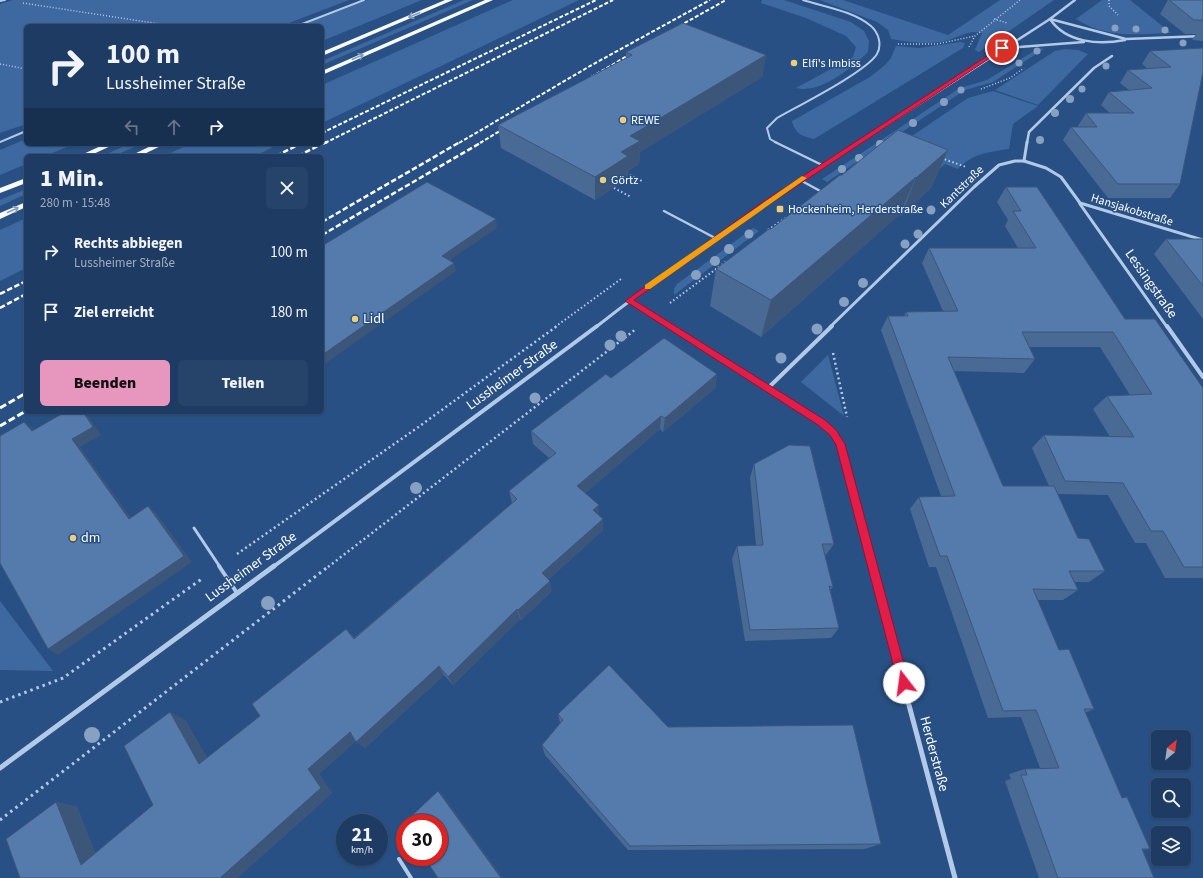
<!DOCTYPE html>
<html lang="de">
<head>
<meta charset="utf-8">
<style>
	:root { --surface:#1e3c63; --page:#264369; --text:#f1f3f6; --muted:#a1adbe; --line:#3c5678; --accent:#e797bd }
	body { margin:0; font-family:"Source Sans 3",sans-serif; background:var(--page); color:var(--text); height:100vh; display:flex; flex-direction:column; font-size:15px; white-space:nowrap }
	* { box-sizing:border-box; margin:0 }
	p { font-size:13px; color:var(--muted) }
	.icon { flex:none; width:22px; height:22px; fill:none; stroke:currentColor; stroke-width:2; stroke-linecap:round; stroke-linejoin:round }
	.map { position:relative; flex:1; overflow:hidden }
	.side { position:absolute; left:24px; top:154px; width:300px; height:260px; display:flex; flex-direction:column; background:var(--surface); border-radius:6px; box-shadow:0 1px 3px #0004,0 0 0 1px var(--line) }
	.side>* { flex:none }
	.hud { position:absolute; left:24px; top:24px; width:300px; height:122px; border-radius:6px; box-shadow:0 1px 3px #0004,0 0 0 1px var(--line); background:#1e3c63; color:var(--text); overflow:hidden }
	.needle { width:26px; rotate:29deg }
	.buttons { position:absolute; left:1151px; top:730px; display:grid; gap:8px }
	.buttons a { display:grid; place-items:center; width:40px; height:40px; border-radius:6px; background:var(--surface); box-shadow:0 1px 3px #0004,0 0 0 1px var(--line); font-size:20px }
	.speed { position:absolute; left:336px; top:814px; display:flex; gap:8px; font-size:20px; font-weight:700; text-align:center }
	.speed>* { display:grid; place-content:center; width:52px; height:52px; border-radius:50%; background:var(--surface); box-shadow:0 1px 3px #0004,0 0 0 1px var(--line); line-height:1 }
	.speed small { font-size:10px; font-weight:400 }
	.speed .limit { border:6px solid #d22; background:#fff; color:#111 }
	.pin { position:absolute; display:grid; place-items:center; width:34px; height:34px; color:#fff; margin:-17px; border:2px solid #fff; border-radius:50%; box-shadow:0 1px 4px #0007 }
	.me { position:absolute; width:44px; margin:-22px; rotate:345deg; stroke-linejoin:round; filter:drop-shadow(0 0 3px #0008) }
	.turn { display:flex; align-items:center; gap:14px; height:84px; padding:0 16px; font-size:18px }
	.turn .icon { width:52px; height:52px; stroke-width:2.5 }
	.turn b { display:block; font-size:28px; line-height:34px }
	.lanes { display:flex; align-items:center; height:38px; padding:0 16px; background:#0003; justify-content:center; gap:20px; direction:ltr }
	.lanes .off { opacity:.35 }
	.round { display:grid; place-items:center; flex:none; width:42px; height:42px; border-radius:6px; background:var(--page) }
	.head { display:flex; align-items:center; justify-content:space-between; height:68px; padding:0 16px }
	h1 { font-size:24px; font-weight:800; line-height:30px }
	.action { display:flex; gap:8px; margin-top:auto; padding:8px 16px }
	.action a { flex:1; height:46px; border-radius:6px; background:var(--accent); color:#111; font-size:16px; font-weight:800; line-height:46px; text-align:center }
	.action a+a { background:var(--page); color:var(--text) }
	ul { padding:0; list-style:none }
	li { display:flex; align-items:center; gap:12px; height:60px; padding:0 16px }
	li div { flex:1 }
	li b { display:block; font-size:15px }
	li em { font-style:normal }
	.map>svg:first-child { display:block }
	.green { fill:#3d69a0 }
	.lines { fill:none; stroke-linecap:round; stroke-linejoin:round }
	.path-far3 { stroke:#b2cae7; stroke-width:1.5; stroke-dasharray:1 2; stroke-linecap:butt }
	.path-far2 { stroke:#b2cae7; stroke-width:2; stroke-dasharray:1.5 2.5; stroke-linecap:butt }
	.path-far1 { stroke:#b2cae7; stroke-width:2.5; stroke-dasharray:2 3; stroke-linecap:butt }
	.path { stroke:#b2cae7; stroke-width:3; stroke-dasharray:2.5 4; stroke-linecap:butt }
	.service-far3 { stroke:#b2cae7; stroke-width:2 }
	.service-far2 { stroke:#b2cae7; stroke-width:2.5 }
	.service-far1 { stroke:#b2cae7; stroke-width:3 }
	.service { stroke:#b2cae7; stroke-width:4 }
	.minor-far3 { stroke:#b2cae7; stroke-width:2.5 }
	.minor-far2 { stroke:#b2cae7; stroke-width:3 }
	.minor-far1 { stroke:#b2cae7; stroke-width:4 }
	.minor { stroke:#b2cae7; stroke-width:5 }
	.trunk { fill:#f9fbfe; fill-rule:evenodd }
	.rail-far2 { stroke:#fff; stroke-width:2; stroke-dasharray:4 2; stroke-linecap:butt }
	.rail-far1 { stroke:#fff; stroke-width:2.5; stroke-dasharray:5.5 2.5; stroke-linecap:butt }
	.rail { stroke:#fff; stroke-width:3; stroke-dasharray:7 3; stroke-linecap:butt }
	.tree { fill:#87a1c3 }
	.wall { fill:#496a95; fill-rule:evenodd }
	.shaded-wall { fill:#3c5679 }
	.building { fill:#557bad; stroke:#3c5679 }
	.oneway { stroke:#869dbb }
	.route { fill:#e11d48; stroke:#92132f }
	.slow { fill:#f59e0b }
	.poi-dot { fill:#eecd78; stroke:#285084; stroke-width:1.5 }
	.labels { text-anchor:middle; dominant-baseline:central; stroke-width:3; stroke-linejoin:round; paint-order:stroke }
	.far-poi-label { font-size:12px; fill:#fff; stroke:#285084; text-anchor:start }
	.far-street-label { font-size:12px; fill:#fff; stroke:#285084 }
	.street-label { font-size:14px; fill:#fff; stroke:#285084 }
	.poi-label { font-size:14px; fill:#fff; stroke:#285084; text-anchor:start }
</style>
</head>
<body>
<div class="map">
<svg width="1203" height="878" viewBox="0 0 1203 878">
	<rect width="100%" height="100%" fill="#285084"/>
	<g class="green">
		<polygon points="13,0 349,0 281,26 26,26 26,124 0,133 0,4"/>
		<polygon points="367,0 422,0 322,41 322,26 300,26"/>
		<polygon points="464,0 473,0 322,65 322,61"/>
		<polygon points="513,0 579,0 322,123 322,85"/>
		<path d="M 762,0 L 784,0 L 851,22 L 864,31 L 869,41 L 868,52 C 852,68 820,94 796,88 L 853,57 L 856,47 L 846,36 L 806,18 L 761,3 Z"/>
		<path d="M 820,0 L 843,0 L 948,35 L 1000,0 L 1054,0 L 979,52 L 975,50 L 982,33 C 969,29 958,38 945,41 C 927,45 910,42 891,39 L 888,30 L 877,22 Z"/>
		<path d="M 1102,0 L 1130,0 L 1171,33 C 1135,34 1108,39 1076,19 Z"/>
		<path d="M 960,42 L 965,43 L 963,48 L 814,139 C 802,136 795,134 792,121 L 870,77 L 885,65 L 891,58 L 896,46 L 919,48 Z"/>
		<polygon points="1039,48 1044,49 993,82 965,90 827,182 822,179 960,88 987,80"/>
		<polygon points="1065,49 1078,50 1088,54 1038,105 995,90 1055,51"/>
		<path d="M 993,91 L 1038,106 L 1013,124 L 1009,149 C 988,152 972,154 958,169 L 945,164 L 932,175 L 884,155 L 968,98 Z"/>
		<polygon points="26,139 26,144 74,144 45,156 26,156 26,164 0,175 0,150"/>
		<polygon points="129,144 141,144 114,156 102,156"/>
		<polygon points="190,144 279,144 255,156 164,156"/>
		<polygon points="26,189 26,194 0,206 0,200"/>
		<polygon points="26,218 26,268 0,281 0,230"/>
		<polygon points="753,228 759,231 674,295 674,289 677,284"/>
		<polygon points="828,355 844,416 801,382"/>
		<polygon points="0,601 53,671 0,670"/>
	</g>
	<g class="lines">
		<g class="path-far3">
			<polyline points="1109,0 1109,6 1118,15"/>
			<polyline points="23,3 173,26"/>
			<polyline points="994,19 1007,23"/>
			<polyline points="898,44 937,44 975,36"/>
			<polyline points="969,47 975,36 1020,0"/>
			<polyline points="0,64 26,69"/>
			<polyline points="981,89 1010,78 1024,68"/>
		</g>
		<g class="path-far2">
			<polyline points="941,158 966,167"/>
			<polyline points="626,173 642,181"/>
			<polyline points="614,188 631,197"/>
			<polyline points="768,230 787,217"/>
			<polyline points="670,303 727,261"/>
			<polyline points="555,327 621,279"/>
		</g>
		<g class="path-far1">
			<polyline points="833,353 847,417"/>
			<polyline points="237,554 417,428 557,326"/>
			<polyline points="328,567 636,329"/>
		</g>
		<g class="path">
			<polyline points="0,702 63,678 203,578"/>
			<polyline points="0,820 329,566"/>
		</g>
		<g class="service-far3">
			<polyline points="0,1 5,0"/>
			<polyline points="297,26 364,0"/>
			<polyline points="0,142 26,131"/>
			<path d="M 777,143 L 770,139 L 767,128 L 777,118 C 798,106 866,72 877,54 C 882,45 879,33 871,26 C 853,11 825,7 803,0"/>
		</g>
		<g class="service-far2">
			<polyline points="775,142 822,165"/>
			<polyline points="800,180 822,192"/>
			<polyline points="664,211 717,239"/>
		</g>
		<polyline class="service-far1" points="194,528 220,567"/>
		<g class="service">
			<polyline points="219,566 237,593"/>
			<polyline points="399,859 411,878"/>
		</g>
		<g class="minor-far3">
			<polyline points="1050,19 1126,39 1203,36"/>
			<path d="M 1050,19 C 1066,43 1099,45 1125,40"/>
			<polyline points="1005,48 1084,42"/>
			<polyline points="859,143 1050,19 1075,0"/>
			<polyline points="1027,143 1029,132 1094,68 1112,56"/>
		</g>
		<g class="minor-far2">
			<polyline points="1024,161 1027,142"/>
			<polyline points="1080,204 1167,327"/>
			<polyline points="629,301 670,327"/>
			<path d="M 596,327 C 681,260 770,200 860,142"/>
			<polyline points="830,327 974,187 999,165 1015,161 1024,161 1046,168 1061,177 1080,203 1203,240"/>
		</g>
		<g class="minor-far1">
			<polyline points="669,326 822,423 833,433 840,444 873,567"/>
			<polyline points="1167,326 1203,377"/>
			<polyline points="767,389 832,326"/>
			<polyline points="273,567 597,326"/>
		</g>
		<g class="minor">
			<polyline points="872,566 955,878"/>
			<polyline points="0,768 274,566"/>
		</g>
		<g class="trunk">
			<polygon points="445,0 453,0 322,56 322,52"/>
			<polygon points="485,0 493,0 322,75 322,71"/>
			<polygon points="105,144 115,144 89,156 79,156"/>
			<polygon points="155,144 165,144 140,156 130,156"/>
			<polygon points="26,178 26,183 0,193 0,188"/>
			<polygon points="26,202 26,207 0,219 0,213"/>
		</g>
		<g class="rail-far2">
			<polyline points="674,29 726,0"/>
			<polyline points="591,77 636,51"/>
			<polyline points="322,133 596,0"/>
			<polyline points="325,143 613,0"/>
			<polyline points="459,143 590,66 710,0"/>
			<polyline points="480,143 508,126"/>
		</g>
		<g class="rail-far1">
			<polyline points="322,144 327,142"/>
			<polyline points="276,156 300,144"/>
			<polyline points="298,156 322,144"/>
			<polyline points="322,222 460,142"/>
			<polyline points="322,235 482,142"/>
			<polyline points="0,294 26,281"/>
			<polyline points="0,308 26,294"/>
		</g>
		<g class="rail">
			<polyline points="0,408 26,393"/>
			<polyline points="0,426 26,411"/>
		</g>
	</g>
	<g class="tree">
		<circle cx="1115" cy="28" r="3.5"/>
		<circle cx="1136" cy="29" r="3.5"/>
		<circle cx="1165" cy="30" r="3.5"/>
		<circle cx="1183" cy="43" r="3.5"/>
		<circle cx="1037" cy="51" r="3.5"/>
		<circle cx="1019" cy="63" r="3.5"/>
		<circle cx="1106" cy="66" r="3.5"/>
		<circle cx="1082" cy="89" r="3.5"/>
		<circle cx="961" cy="90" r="3.5"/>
		<circle cx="1070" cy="99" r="4"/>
		<circle cx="944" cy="102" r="4"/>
		<circle cx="1055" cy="113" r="4"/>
		<circle cx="913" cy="123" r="4"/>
		<circle cx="1040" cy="140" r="4"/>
		<circle cx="880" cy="144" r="4"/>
		<circle cx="859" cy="158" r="4"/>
		<circle cx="842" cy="169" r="4"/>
		<circle cx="931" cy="210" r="4.5"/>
		<circle cx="749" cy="234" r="4.5"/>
		<circle cx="918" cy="234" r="4.5"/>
		<circle cx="905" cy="244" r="4.5"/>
		<circle cx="729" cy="249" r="5"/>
		<circle cx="715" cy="261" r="5"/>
		<circle cx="696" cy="275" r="5"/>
		<circle cx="863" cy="283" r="5"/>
		<circle cx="844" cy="302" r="5"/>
		<circle cx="817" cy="329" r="5.5"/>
		<circle cx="621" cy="336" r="5.5"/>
		<circle cx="610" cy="345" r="5.5"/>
		<circle cx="781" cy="358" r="5.5"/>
		<circle cx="535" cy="398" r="5.5"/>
		<circle cx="416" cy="488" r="6"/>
		<circle cx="268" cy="603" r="7"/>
		<circle cx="92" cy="735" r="8"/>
	</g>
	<g class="wall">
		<polygon points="1168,0 1203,0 1203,41 1192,40 1196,34 1185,34 1160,14"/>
		<polygon points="1203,48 1180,184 1170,198 1108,198 1063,140 1071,127 1079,127 1078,126 1086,113 1110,113 1101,105 1109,92 1129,90 1120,83 1128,70 1148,69 1142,64 1150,51"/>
		<polygon points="626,52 766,55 762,77 640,152 639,164 628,171 627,179 595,200 501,148 498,125 626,58"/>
		<polygon points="948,150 931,188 901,216 900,214 761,337 710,306 716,269 771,229 842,175"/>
		<path d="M 1006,187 L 1125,319 L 1203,388 L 1203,578 L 1165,578 L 1146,543 L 1135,543 L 1108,495 L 1057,494 L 1078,538 L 1105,571 L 1089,582 L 1075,582 L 1078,590 L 1063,600 L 1038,600 L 1059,650 L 1094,709 L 1085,713 L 1122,798 L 1150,849 L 1143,850 L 1154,878 L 1039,878 L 1005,781 L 1011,779 L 1009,774 L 1025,769 L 1040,768 L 1021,717 L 988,718 L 936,567 L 929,567 L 910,509 L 919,497 L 941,496 L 881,330 L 888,316 L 904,316 L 906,312 L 943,311 L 922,263 L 929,248 L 1018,248 L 1005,226 L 1008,220 L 997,202 ZM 1029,347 L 1100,347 L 1130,395 L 1107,396 L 1093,409 L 1110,437 L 1044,435 L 1032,448 L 1049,486 L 1003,486 L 954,371 L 1024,373 L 1035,359 Z"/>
		<polygon points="1166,239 1203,239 1203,319 1154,254"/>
		<polygon points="717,374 715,388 663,432 660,429 585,493 599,505 599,515 603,530 548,580 550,581 551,592 521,620 520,619 453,685 444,675 365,748 356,741 319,774 332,793 237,878 20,878 56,802 77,807 95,853 153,805 185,720 207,758 260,716 346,629 354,638 512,503 509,491 549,458 533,444 531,431 611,378"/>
		<polygon points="754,464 834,544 825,556 833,587 830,590 839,628 831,638 745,641 732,559 737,546 756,546 750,478"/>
		<polygon points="558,714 668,727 881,844 864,849 628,850 545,755 542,745 560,723"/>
	</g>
	<g class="shaded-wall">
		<polygon points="766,55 762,77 640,152 639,164 628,171 627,179 595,200 595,177 621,152 630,136"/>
		<polygon points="948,150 931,188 901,216 916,178"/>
		<polygon points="916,177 900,214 761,337 771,300"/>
		<polygon points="496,219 497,228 444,264 442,256"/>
		<polygon points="454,263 456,271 322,366 322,355"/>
		<polygon points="717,374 715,388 663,432 665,418"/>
		<polygon points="83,412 86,413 101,435 80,447 137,526 129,519 72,439"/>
		<polygon points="661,416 660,429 578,499 577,486"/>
		<polygon points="24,422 33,429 40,438 32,431"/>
		<polygon points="599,505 599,517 593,510"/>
		<polygon points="148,506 156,513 192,562 58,655 48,649"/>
		<polygon points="603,519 603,530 544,584 542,573"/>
		<polygon points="550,581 551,592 521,620 518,610"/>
		<polygon points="517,609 520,619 453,685 448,677"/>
		<polygon points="439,666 444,675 365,748 356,742"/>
		<polygon points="170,712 185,720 214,770 199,764"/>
		<polygon points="350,732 359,739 319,774 332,793 237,878 220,878 308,769"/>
		<polygon points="438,791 442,794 503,878 501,878"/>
		<polygon points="56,802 77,807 101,867 81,865"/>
	</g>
	<g class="building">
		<polygon points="1169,0 1203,0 1203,20 1194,20"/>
		<polygon points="683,23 766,55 630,136 640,141 621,152 628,156 595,177 498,125 632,55 626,52"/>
		<polygon points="1203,48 1203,72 1180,184 1118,184 1071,127 1097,127 1086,113 1134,113 1109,92 1152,88 1128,70 1171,67 1150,51"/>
		<polygon points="898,130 948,150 916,178 916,177 771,300 716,269 769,229 771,229 840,175 842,175"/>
		<polygon points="427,182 496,219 442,256 454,263 322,355 322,246"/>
		<polygon points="1006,187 1037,187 1125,319 1155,319 1203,388 1203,567 1184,567 1163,531 1151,531 1123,483 1065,481 1044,435 1134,437 1107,396 1152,394 1113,332 1022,332 1035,359 948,357 1003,486 1054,486 1078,538 1089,539 1105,571 1069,571 1078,590 1033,589 1059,650 1069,649 1094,709 1084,709 1122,798 1127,797 1150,849 1142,849 1154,878 1058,878 1021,775 1027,775 1025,769 1059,768 1036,710 1003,711 947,556 940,556 919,497 955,496 888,316 908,316 906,312 958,311 929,248 1036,248 1013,211 1021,211"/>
		<polygon points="1166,239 1203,239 1203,286"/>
		<polygon points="664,338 717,374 665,418 661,416 577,486 599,505 593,510 603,519 542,573 550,581 518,610 517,609 448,677 439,666 356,742 350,732 308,769 321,788 220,878 20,878 6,839 56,802 81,865 153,805 124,746 170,712 199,764 260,716 252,704 346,629 354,639 517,499 509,491 556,453 531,431 606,374 611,378"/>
		<polygon points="65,412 83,412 93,427 72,439 129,519 148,506 184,556 48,649 0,563 0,436 24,422 32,431"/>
		<polygon points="789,445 810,446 834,544 822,544 833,587 829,586 839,628 750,630 737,546 763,545 754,464"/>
		<polygon points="609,665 668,727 853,725 881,844 630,846 542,745 563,720 558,714"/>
		<polygon points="438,791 501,878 438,878 424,857 439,857 439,823 405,823 405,830 402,825"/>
	</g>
	<defs><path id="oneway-shaft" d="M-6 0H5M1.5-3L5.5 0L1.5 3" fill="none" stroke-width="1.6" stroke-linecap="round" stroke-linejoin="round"/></defs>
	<g class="oneway">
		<use href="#oneway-shaft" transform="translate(414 15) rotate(157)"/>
		<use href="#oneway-shaft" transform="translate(358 57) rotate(-23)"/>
		<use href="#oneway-shaft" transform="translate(13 210) rotate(-24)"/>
	</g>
	<polygon class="route" points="1001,47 1005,48 768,205 634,300 825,420 836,430 845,444 909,683 908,687 904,689 899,687 898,683 836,445 830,435 818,425 625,301 763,202"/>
	<polygon class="slow" points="802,176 807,178 650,289 645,289 645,285"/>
	<g class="poi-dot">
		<circle cx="794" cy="63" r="4"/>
		<circle cx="623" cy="120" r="4"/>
		<circle cx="603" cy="180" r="4"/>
		<rect x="776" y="205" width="8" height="8" rx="2"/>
		<circle cx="355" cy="319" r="4"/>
		<circle cx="73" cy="538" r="4"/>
	</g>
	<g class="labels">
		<g class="far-poi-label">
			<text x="802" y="63">Elfi's Imbiss</text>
			<text x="631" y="120">REWE</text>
			<text x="611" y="180">Görtz</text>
			<text x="788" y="209">Hockenheim, Herderstraße</text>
		</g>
		<g class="far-street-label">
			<text transform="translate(962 187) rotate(-44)">Kantstraße</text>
			<text transform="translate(1132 210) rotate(17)">Hansjakobstraße</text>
		</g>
		<g class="street-label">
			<text transform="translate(1151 284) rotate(55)">Lessingstraße</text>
			<text transform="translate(512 375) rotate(-36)">Lussheimer Straße</text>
			<text transform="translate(251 567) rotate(-36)">Lussheimer Straße</text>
			<text transform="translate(934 754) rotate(75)">Herderstraße</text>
		</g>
		<g class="poi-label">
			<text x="363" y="319">Lidl</text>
			<text x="81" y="538">dm</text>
		</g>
	</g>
</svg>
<div class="buttons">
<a><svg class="needle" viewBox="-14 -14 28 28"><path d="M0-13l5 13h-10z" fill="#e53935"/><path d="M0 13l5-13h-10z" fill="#a1adbe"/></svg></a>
<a><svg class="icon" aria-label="search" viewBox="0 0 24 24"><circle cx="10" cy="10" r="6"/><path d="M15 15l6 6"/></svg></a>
<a><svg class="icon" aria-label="layers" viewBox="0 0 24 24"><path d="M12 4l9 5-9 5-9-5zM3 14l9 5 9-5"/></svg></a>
</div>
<div class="speed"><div>21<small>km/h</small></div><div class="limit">30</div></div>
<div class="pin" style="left:1002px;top:48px;background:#d93025"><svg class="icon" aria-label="arrive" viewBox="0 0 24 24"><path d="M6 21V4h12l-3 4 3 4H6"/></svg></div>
<svg class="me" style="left:904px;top:683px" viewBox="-20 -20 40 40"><circle r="19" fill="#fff"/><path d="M0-13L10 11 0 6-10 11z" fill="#e11d48"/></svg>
<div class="hud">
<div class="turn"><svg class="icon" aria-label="right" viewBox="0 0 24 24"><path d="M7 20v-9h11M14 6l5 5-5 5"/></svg><div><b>100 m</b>Lussheimer Straße</div></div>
<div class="lanes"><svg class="icon off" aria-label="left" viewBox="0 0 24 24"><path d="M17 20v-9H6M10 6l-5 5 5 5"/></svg><svg class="icon off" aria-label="ahead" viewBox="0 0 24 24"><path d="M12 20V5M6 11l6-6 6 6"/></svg><svg class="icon" aria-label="right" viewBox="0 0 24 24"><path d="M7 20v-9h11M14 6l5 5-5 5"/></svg></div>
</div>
<section class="side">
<div class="head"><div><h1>1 Min.</h1><p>280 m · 15:48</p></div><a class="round"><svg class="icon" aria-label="close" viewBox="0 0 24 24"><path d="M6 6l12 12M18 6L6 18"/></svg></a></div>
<ul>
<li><svg class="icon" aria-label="right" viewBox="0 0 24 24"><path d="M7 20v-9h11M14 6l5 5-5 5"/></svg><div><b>Rechts abbiegen</b><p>Lussheimer Straße</p></div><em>100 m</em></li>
<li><svg class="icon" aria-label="arrive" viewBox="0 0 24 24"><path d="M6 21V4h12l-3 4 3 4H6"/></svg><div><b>Ziel erreicht</b></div><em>180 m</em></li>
</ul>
<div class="action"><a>Beenden</a><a>Teilen</a></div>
</section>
</div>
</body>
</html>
